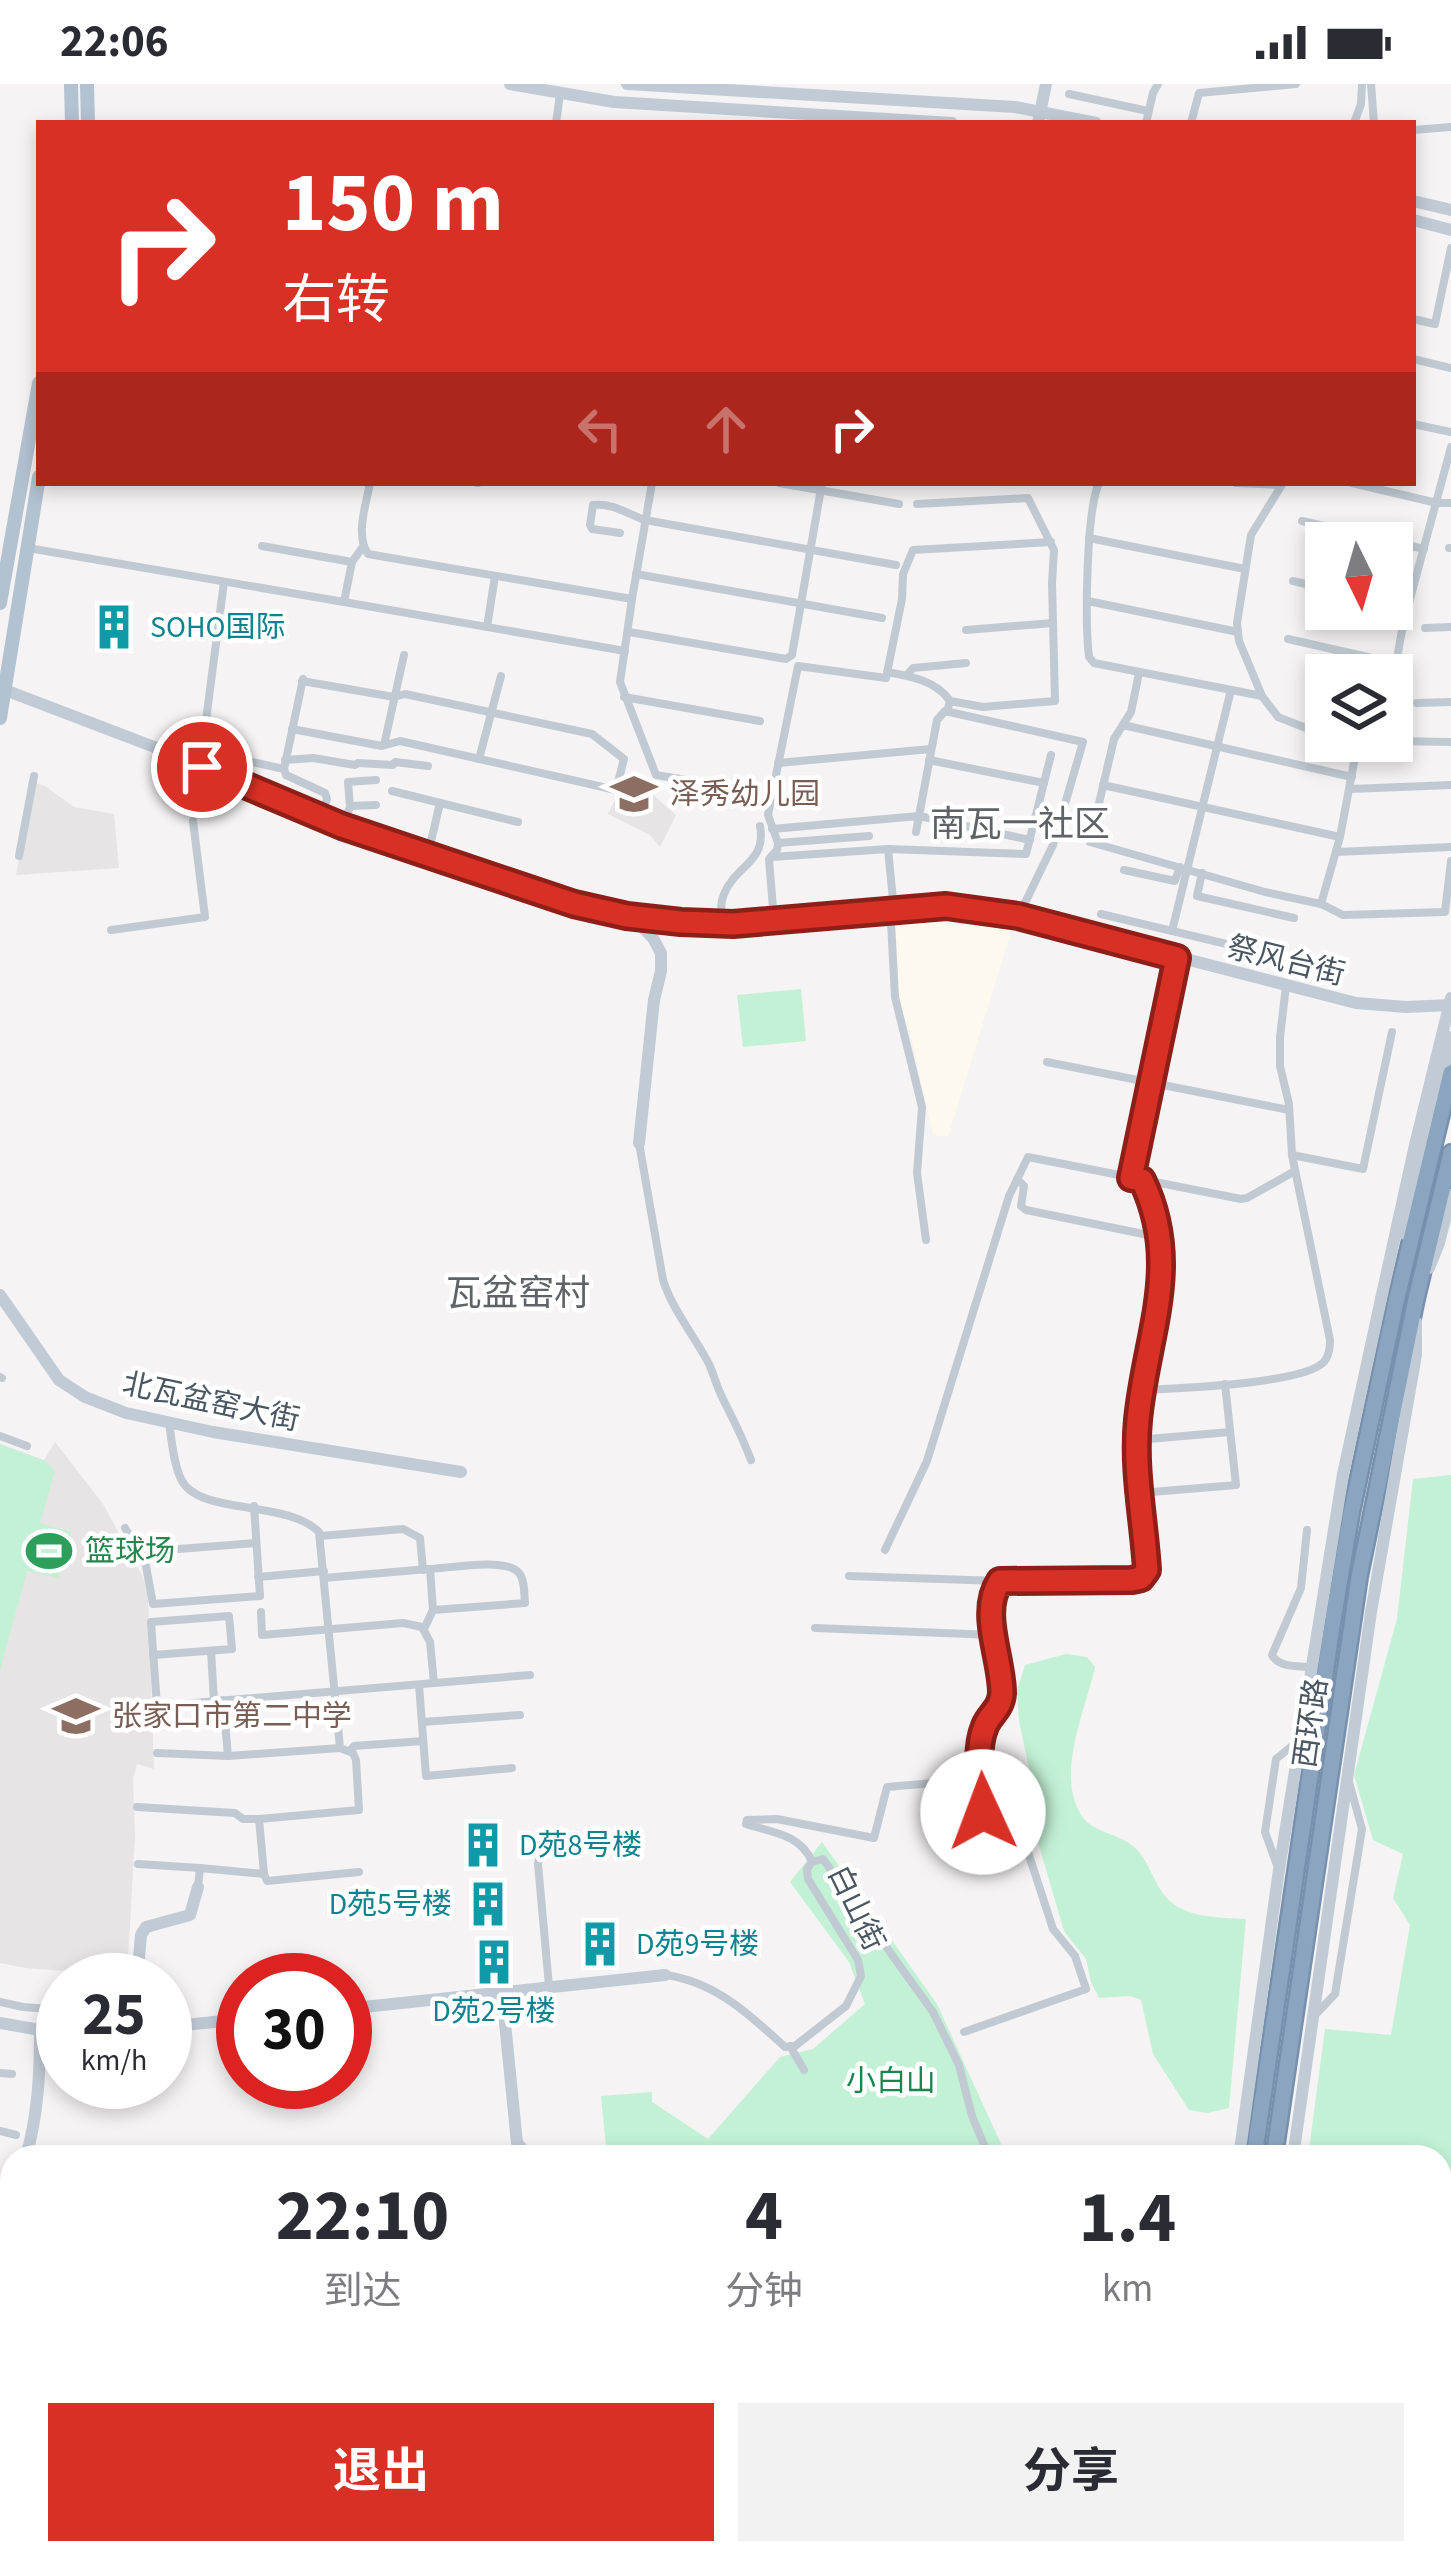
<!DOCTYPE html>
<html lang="zh">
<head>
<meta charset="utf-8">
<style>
	:root { --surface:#fff; --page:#f2f2f3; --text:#2b2b33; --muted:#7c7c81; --accent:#d93025 }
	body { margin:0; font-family:"Source Sans 3","Noto Sans SC",sans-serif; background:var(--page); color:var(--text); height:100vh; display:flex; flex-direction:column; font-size:45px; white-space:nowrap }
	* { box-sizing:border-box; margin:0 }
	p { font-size:39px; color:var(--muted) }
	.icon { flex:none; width:66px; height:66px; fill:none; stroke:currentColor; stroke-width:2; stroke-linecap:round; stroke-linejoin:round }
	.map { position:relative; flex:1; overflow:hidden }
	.panel { position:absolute; left:0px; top:2061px; width:1452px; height:420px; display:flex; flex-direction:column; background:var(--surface); border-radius:36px 36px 0 0; box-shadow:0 6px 18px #0003 }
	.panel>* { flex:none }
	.hud { position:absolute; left:36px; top:36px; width:1380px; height:366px; border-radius:0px; box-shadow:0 6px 18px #0003; background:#d93025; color:#fff; overflow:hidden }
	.needle { width:78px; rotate:175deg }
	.controls { position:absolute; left:1305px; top:438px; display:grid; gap:24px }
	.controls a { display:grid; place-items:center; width:108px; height:108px; border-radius:0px; background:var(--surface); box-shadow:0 6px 18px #0003; font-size:60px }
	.speed { position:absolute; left:36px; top:1869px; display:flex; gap:24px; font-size:60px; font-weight:700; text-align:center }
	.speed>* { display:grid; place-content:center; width:156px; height:156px; border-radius:50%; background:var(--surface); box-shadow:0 6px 18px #0003; line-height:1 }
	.speed small { font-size:30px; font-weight:400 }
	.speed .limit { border:18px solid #d22; background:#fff; color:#111 }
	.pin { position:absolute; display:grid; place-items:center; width:102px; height:102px; color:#fff; margin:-51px; border:6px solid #fff; border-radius:50%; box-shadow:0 3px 12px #0007 }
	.me { position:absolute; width:132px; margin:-66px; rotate:358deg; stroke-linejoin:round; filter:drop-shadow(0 0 9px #0008) }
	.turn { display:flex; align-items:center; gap:42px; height:252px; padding:0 48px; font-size:54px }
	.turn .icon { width:156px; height:156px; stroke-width:2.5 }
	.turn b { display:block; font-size:84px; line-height:102px }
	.lanes { display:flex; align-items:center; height:114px; padding:0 48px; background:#0003; justify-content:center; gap:60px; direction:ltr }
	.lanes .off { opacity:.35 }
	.eta { display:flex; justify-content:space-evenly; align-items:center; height:204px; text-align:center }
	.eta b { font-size:72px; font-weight:700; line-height:84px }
	.action { display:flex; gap:24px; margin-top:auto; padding:24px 48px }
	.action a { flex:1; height:138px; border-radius:0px; background:var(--accent); color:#fff; font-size:48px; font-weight:700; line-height:138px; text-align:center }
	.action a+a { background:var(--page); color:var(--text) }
	.status { display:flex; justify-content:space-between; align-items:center; height:84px; padding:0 60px; background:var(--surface); direction:ltr }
	.status svg { height:33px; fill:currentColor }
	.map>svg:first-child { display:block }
	.commercial { fill:#fdf9ef }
	.education { fill:#e6e4e5 }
	.green { fill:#c3f1d5 }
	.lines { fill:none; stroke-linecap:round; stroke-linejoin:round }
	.highway-casing { stroke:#7690ad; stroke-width:20 }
	.street { stroke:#c1cad2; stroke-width:8 }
	.secondary { stroke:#c1cbd6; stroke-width:12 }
	.primary { stroke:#b3c2d1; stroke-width:14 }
	.highway { stroke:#8ba5c1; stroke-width:15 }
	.secondary-bridge { stroke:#c1cbd6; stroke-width:12 }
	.route-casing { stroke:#8d1f18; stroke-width:30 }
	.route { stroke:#d93025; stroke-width:21 }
	.labels { text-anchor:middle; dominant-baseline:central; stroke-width:9; stroke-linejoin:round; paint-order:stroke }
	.culture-label { font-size:30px; fill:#0d838f; stroke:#fff; text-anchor:start }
	.education-label { font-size:30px; fill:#785e54; stroke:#fff; text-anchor:start }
	.street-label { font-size:30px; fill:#4a5661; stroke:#fff }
	.leisure-label { font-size:30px; fill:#27864d; stroke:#fff; text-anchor:start }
	.park-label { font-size:30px; fill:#17864f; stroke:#fff }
	.quarter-label { font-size:36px; fill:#5f6368; stroke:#fff }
</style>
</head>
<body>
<div class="status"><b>22:06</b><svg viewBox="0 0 49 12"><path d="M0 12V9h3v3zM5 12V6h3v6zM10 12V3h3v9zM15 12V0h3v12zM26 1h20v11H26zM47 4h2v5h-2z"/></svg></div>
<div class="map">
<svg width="1451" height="2481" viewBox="0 0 1451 2481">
	<rect width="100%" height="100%" fill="#f5f3f3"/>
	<polygon class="commercial" points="894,836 1012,845 948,1053 933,1051 910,948 898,919"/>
	<g class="education">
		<polygon points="628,689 676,731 660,763 650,751 608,730"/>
		<polygon points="34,698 45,702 74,723 114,730 119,784 16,791"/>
		<polygon points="55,1358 103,1420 143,1493 148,1514 154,1685 137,1680 133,1695 135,1752 127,1892 26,1884 0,1879 0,1360 44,1376"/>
	</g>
	<g class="green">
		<polygon points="801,905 806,957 743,963 737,911"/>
		<polygon points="0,1360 45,1377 55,1387 40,1439 71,1448 58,1494 27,1487 0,1586"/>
		<polygon points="1451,1391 1451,2481 1255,2481 1257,2469 1440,2469 1440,2073 1308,2073 1325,1945 1391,1951 1410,1841 1393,1814 1403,1770 1373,1756 1354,1691 1397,1535 1413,1395"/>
		<path d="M 1066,1570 L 1087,1573 L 1095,1583 C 1086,1625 1053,1695 1084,1735 C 1097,1750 1126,1751 1139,1768 C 1149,1780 1153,1795 1162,1808 C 1178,1834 1219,1834 1246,1835 L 1229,2024 L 1207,2029 L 1189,2026 L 1153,1970 L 1141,1916 L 1130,1912 L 1099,1914 L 1091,1898 L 1086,1875 L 1064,1847 L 1038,1758 L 1033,1703 L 1019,1637 L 1017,1607 L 1025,1581 Z"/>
		<polygon points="822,1758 937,1920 1007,2073 607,2073 601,2012 652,2008 652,2018 708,2055 780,1973 813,1965 865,1920 849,1878 790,1798"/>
		<polygon points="0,2464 58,2479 69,2469 343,2469 352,2481 0,2481"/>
		<polygon points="419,2469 929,2469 925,2481 420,2481"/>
	</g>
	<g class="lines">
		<g class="highway-casing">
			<g id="highway">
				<polyline points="1254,2073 1332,1542 1351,1430 1396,1218 1451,989"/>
				<polyline points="1274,2073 1359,1493 1416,1215 1451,1069"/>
				<polyline points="1198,2481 1200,2469"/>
				<polyline points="1216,2481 1218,2469"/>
			</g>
		</g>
		<g class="street">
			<polyline points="1371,0 1374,39"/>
			<polyline points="1069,10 1148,27"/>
			<polyline points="556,39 560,10"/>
			<polyline points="1146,39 1153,9 1158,0"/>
			<polyline points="1191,39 1199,9 1296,0"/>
			<polyline points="1354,39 1361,20 1362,0"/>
			<polyline points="1413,46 1451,43"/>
			<polyline points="1413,235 1435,240 1451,164"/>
			<polyline points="1413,275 1451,284"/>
			<polyline points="1413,340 1451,348"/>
			<path d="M 370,399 C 366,421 355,451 368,470 L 632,515 L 652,399"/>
			<polyline points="477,399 478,399"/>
			<polyline points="779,399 899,420"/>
			<path d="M 1099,399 C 1086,427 1085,540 1089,573 L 1094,579 L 1262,612"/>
			<polyline points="1236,399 1281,401"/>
			<polyline points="1283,399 1251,451 1237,539 1239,557 1262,612 1278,633 1326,652"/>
			<polyline points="1352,399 1437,419 1451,419"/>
			<polyline points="917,420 1028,414 1054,466 1052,499 1055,617 983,623 950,617 947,628"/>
			<polyline points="1302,437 1424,465"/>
			<path d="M 620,449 L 592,445 L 590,441 L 593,421 C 614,419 627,430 645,436 L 896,481"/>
			<polyline points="1089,454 1245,485"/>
			<polyline points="262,462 352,478"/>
			<polyline points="28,464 344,518"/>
			<polyline points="362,464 352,478 344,518 625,567"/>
			<polyline points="1449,464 1451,464"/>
			<polyline points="636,490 882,534"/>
			<polyline points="1293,497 1326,505"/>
			<polyline points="224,498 202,667 284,685"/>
			<polyline points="632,515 620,598 656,691 752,707"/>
			<polyline points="1088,517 1238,548"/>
			<polyline points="1392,520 1408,523"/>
			<polyline points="487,543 495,492"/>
			<polyline points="1425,544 1451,543"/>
			<polyline points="966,546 1053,539"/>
			<polyline points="629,548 786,575 792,571 822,399"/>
			<polyline points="1288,555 1394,579"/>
			<path d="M 887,588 C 910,592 937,597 950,617"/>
			<polyline points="1139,589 1131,628 1114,655 1090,758 1265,808 1321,820 1343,831 1445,828 1451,777"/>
			<polyline points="907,591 913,584 966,579"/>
			<polyline points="303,595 284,685 286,691 325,709 327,715 321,732"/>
			<polyline points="1392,601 1403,541 1451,363"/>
			<polyline points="624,613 760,637"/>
			<polyline points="1417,619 1451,618"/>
			<polyline points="1123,641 1352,693"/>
			<polyline points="292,645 382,662 400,657 616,706 624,675 592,650 405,610 394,613 302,597"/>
			<polyline points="1391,657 1451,658"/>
			<polyline points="384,661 404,571"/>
			<polyline points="479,675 501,592"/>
			<polyline points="285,676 313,674 355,681 358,679 393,681 395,678 428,682"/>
			<polyline points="929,676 1044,699"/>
			<polyline points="778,679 931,665"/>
			<polyline points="1103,701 1340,753"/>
			<polyline points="1350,705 1451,701"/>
			<polyline points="392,707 518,738"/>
			<polyline points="350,722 376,721"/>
			<polyline points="342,742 350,723 348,698 376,696"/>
			<polyline points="772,745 919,732 1030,756"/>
			<polyline points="916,748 937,636 945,627 1083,658 1053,761 1019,831"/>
			<polyline points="778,759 869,752"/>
			<polyline points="1336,768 1451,763"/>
			<polyline points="428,770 440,719"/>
			<polyline points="19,772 34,692"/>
			<polyline points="772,773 888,765"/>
			<polyline points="1124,786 1175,797 1180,783"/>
			<polyline points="1202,789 1197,812 1294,834"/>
			<polyline points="1321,820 1340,753 1358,657"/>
			<polyline points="1101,830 1281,873"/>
			<polyline points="774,836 769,775 777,766 778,759 768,731 798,582 886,594 902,515 903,490 913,466 1051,458"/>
			<path d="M 722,839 C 721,829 720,819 724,810 C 735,782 767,778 760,742"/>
			<polyline points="111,846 205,833 193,737"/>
			<polyline points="1172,847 1231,606"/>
			<polyline points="1047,978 1289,1026"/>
			<path d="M 639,1059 L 663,1196 C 673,1227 694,1251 709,1280 C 714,1291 717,1304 723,1315 C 734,1337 742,1352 751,1376"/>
			<polyline points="1292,1071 1363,1085 1392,948"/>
			<polyline points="1131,1094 1177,874"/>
			<polyline points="1017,1095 1024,1102 1021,1122 1026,1126 1158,1153"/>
			<polyline points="926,1156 917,1089 922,1023 895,913 891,838 894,826 888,765 1026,770 1051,671"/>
			<polyline points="0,1293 2,1294"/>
			<path d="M 1143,1306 C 1180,1304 1293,1300 1320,1281 C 1329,1276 1330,1265 1330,1256 L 1292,1071 L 1289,1020 L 1280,982 L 1280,953 L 1286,902"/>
			<path d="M 169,1339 C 172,1357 173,1378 181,1395 C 198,1432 286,1415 319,1448 L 340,1664 L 353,1669 L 356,1676 L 359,1726 L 259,1735 L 264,1790 L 200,1784 L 198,1803"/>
			<polyline points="0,1352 27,1362"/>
			<polyline points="1137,1356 1230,1348"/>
			<polyline points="1140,1409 1236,1401 1225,1300"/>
			<polyline points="125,1444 145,1477 153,1520 260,1512 254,1422"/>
			<path d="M 1307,1446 L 1301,1504 L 1272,1571 C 1279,1584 1298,1582 1311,1583"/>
			<polyline points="320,1452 403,1445 420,1454 423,1486"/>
			<polyline points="885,1466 927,1377 1009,1112 1028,1073 1241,1115 1247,1114 1295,1087"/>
			<polyline points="140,1468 256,1459"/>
			<path d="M 849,1492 L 1000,1497 L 1132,1496 L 1141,1494 L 1147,1486 C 1144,1436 1133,1385 1138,1336 C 1146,1251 1184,1182 1142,1096"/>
			<polyline points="258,1493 324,1487"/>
			<polyline points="324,1494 428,1485"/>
			<polyline points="261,1528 262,1551 403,1539 422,1543 430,1558 434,1599"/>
			<polyline points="815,1544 994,1551"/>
			<path d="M 424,1545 L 433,1526 L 430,1485 C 450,1484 506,1473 519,1489 C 525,1496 524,1510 525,1519 L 433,1526"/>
			<polyline points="211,1567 214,1617"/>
			<polyline points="153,1571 232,1565 229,1532 151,1538 157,1622 530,1591"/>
			<polyline points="419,1601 426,1692 512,1684"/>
			<polyline points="223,1616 228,1672"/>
			<polyline points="422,1638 520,1631"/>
			<polyline points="350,1667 354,1662 423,1657"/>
			<polyline points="157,1669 228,1672 340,1664"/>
			<polyline points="137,1723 235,1729 243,1735 259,1735"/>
			<path d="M 812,1778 C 801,1750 770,1748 746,1740 L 747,1736 L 777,1735 L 874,1754 L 887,1703 L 979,1695 L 986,1639 L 999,1623 L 1002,1615 C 1001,1581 981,1525 1000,1497"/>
			<polyline points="138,1780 200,1784"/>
			<polyline points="1278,1784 1265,1748 1276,1675 1298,1657"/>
			<polyline points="264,1790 267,1797 359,1788"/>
			<path d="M 666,1891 C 715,1898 749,1930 785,1963 L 795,1962 L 846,1922 L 861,1892 L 858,1876 L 808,1795 L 807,1785 L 812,1778 L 823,1775 L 933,1928 L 959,1981 L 972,2032 L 989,2073"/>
			<polyline points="549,1902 538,1780 540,1770 557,1752"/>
			<polyline points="0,1918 23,1923 63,1926"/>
			<polyline points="1316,1930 1335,1910 1362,1745 1349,1698"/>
			<path d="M 964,1948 L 1086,1905 L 1075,1872 L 1053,1845 L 1027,1765 C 1018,1757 1010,1756 999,1751 C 980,1741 981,1713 979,1695"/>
			<polyline points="790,1962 804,1986"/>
			<polyline points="0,1989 12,1990"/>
			<polyline points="0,2047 16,2051"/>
			<polyline points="0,2104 3,2105"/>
			<polyline points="1044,2481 1047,2469"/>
		</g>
		<g class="secondary">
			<polyline points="510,0 614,18 952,39"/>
			<polyline points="627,0 1015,23 1096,39"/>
			<polyline points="1038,39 1046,0"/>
			<polyline points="1413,117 1451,126"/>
			<polyline points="1413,136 1451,146"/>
			<polyline points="5,606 170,669 342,742 574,820 627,832 681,838 733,840 946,822 1019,832 1356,919 1406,923 1451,921"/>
			<polyline points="634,834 653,854 661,869 661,887 654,916 639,1059"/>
			<polyline points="1405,1150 1451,953"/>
			<polyline points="1429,1184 1439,1159 1451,1111"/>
			<polyline points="0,1211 59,1296 85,1313 126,1329 213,1348 461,1388"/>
			<polyline points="137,1896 141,1851 146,1843 190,1831 198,1803"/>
			<polyline points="502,1909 517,2059 529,2073"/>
			<polyline points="345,1925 665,1891"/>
			<polyline points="0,1939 40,1946 63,1947"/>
			<polyline points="165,1943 243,1935"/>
			<path d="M 26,2073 C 38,2031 40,1990 40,1946"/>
			<polyline points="1239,2073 1279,1786 1343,1390 1381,1215"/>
			<polyline points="1293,2073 1371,1528 1416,1271 1416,1238"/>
			<polyline points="0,2147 12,2113"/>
			<polyline points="1182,2481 1184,2469"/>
			<polyline points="1229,2481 1231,2469"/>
		</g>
		<g class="primary">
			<polyline points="71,0 72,39"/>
			<polyline points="87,0 88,39"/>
			<polyline points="0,519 39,299"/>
			<polyline points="0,634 39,393"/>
		</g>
		<use href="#highway" class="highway"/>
		<polyline class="secondary-bridge" points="1381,1215 1415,1061 1451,914"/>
	</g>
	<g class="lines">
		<g class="route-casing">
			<path id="route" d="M 202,683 L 342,742 L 574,820 L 627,832 L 681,838 L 733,840 L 946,822 L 1018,832 L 1177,874 L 1131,1094 L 1142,1096 C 1183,1181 1146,1251 1138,1336 C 1133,1386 1144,1436 1147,1486 L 1141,1494 L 1132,1496 L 1000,1497 C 979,1528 1002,1574 1002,1609 C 1001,1625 990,1630 985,1642 C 975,1665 980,1704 983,1728"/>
		</g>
		<use href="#route" class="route"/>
	</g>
	<defs>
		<g id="building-bare" transform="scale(3.6)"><path d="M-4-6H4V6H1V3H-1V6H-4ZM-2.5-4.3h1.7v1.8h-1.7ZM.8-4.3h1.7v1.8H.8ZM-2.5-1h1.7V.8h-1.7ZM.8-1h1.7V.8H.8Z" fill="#0f9aa8" stroke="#fff" stroke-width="2.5" paint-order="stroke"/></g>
		<g id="school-bare" transform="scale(3.6)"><path d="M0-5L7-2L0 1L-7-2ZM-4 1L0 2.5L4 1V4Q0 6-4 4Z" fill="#8d6e63" stroke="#fff" stroke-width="2.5" paint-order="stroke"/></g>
		<g id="stadium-bare" transform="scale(3.6)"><path d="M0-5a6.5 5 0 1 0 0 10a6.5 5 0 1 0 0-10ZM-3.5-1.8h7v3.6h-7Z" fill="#2e9e5b" stroke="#fff" stroke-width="2.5" paint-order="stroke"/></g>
	</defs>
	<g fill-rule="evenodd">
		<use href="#building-bare" x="114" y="543"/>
		<use href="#school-bare" x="634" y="710"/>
		<use href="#stadium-bare" x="49" y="1467"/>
		<use href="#school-bare" x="76" y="1632"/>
		<use href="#building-bare" x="483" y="1761"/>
		<use href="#building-bare" x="488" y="1820"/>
		<use href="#building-bare" x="600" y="1860"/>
		<use href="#building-bare" x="494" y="1878"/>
	</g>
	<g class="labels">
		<g class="culture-label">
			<text x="150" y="543">SOHO国际</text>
			<text x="519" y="1761">D苑8号楼</text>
			<text x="452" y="1820" text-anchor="end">D苑5号楼</text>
			<text x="636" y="1860">D苑9号楼</text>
			<text x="494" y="1927" text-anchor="middle">D苑2号楼</text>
		</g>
		<g class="education-label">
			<text x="670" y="710">泽秀幼儿园</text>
			<text x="112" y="1632">张家口市第二中学</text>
		</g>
		<g class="street-label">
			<text transform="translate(1286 877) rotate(14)">祭风台街</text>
			<text transform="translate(211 1318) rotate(12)">北瓦盆窑大街</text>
			<text transform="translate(1311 1639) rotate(-82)">西环路</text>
			<text transform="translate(856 1824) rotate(64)">白山街</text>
		</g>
		<g class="leisure-label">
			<text x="85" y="1467">篮球场</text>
		</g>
		<g class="park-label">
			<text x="891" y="1997">小白山</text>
		</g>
		<g class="quarter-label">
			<text x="1020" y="740">南瓦一社区</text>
			<text x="518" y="1209">瓦盆窑村</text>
		</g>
	</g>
</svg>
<div class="controls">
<a><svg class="needle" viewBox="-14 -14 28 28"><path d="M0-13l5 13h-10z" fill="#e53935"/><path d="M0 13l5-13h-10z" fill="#7c7c81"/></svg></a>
<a><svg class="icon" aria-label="layers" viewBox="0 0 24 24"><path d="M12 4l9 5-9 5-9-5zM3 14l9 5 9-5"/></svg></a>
</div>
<div class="speed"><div>25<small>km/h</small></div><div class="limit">30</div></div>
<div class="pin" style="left:202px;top:683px;background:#d93025"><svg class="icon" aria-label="arrive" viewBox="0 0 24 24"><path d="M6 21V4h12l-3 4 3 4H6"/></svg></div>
<svg class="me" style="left:983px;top:1728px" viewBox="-20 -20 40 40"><circle r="19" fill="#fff"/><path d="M0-13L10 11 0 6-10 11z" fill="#d93025"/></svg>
<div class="hud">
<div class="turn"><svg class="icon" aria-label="right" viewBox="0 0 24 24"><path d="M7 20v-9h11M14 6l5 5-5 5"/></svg><div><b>150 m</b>右转</div></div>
<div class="lanes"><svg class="icon off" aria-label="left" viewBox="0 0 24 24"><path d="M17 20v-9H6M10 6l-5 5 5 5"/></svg><svg class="icon off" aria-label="ahead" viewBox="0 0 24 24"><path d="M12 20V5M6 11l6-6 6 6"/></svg><svg class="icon" aria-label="right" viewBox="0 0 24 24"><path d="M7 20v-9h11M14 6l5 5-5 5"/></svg></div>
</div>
<section class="panel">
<div class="eta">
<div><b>22:10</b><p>到达</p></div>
<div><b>4</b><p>分钟</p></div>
<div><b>1.4</b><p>km</p></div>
</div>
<div class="action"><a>退出</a><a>分享</a></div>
</section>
</div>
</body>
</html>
